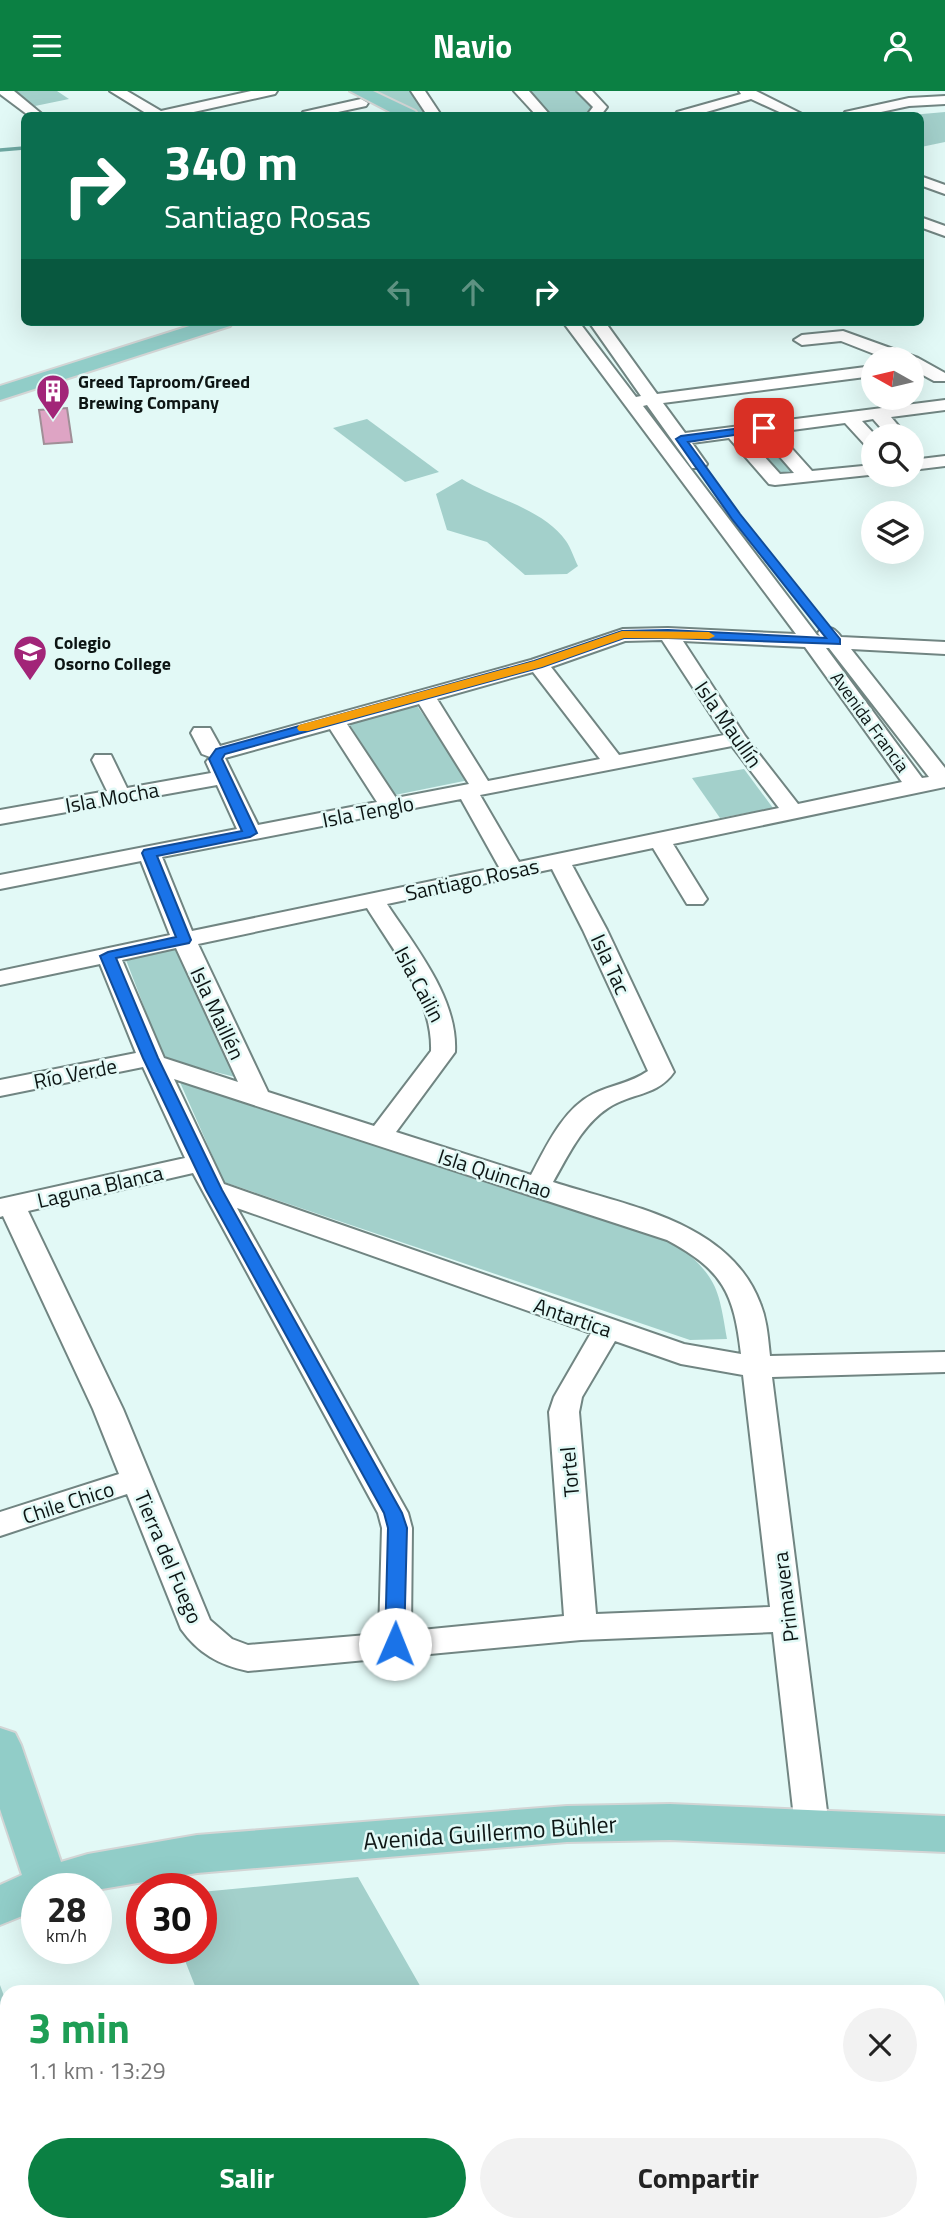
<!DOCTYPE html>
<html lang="es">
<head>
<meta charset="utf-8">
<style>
	:root { --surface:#fff; --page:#f2f2f2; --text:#222; --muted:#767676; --accent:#0b8043 }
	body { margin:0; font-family:"Titillium Web",sans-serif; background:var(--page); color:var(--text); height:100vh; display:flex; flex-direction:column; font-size:26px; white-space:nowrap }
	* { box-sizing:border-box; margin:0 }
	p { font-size:23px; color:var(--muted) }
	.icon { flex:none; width:38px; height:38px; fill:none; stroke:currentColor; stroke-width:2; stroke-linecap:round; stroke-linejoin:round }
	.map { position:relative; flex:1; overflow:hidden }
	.sheet { position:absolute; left:0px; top:1894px; width:945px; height:247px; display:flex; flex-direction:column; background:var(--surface); border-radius:21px 21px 0 0; box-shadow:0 7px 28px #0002 }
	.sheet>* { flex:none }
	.banner { position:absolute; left:21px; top:21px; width:903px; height:214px; border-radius:10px; box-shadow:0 7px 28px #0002; background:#0b6e4f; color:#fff; overflow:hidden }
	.needle { width:46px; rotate:278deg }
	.buttons { position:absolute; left:861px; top:256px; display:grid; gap:14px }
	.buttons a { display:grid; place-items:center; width:63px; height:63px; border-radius:50%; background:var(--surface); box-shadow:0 7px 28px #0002; font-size:35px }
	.speed { position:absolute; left:21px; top:1782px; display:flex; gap:14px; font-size:35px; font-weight:700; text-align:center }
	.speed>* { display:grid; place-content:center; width:91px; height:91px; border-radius:50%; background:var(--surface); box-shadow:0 7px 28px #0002; line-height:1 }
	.speed small { font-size:18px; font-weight:400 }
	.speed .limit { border:10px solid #d22; background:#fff; color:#111 }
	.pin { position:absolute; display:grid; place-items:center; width:60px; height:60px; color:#fff; margin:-30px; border-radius:14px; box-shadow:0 4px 10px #0006 }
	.me { position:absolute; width:77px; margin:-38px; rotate:1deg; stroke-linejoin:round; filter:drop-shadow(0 0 5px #0008) }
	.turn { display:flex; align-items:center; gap:24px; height:147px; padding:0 28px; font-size:32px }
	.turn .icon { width:91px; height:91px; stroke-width:2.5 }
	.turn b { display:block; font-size:49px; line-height:60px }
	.lanes { display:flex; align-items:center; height:66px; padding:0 28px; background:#0003; justify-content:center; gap:35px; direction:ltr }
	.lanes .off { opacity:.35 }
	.round { display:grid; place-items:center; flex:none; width:74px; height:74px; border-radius:37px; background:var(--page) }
	.headline { display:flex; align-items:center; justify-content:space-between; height:119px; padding:0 28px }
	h1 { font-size:42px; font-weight:700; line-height:52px; color:#1e9e55 }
	.primary-button { display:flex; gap:14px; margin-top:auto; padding:14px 28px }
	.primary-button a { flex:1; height:80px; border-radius:42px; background:var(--accent); color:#fff; font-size:28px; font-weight:700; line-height:80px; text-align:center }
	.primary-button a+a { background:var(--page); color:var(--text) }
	header { display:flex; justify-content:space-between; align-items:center; height:91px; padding:0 28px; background:var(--accent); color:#fff; font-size:32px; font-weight:700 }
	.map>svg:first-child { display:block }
	.green { fill:#a3d0cb }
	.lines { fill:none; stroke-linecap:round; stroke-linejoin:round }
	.stream { stroke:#6ea8a2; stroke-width:3.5 }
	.building { fill:#dea4c4; stroke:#a08f97; stroke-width:2 }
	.minor-casing { stroke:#718582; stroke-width:4 }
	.major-casing { stroke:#d3d5d5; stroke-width:4 }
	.minor { fill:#fff; fill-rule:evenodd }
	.major { fill:#91cdc8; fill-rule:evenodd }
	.route { fill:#1a73e8; stroke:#114b97; stroke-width:2 }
	.slow { fill:#f59e0b }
	.labels { text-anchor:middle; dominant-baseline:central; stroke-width:5; stroke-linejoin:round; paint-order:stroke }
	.far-poi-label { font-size:18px; font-weight:bold; fill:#0d1514; stroke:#e2f9f6; text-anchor:start }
	.far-street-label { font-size:18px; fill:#0d1514; stroke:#e2f9f6 }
	.street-label { font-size:21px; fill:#0d1514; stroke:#e2f9f6 }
	.near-street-label { font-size:24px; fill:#0d1514; stroke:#e2f9f6 }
</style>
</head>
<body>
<header><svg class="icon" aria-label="menu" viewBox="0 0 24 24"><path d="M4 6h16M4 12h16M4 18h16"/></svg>Navio<svg class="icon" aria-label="person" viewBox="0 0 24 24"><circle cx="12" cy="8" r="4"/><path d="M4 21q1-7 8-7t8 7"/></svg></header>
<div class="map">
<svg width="945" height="2140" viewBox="0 0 945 2140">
	<rect width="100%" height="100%" fill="#e2f9f6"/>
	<g class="green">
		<polygon points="14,0 57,0 69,8 35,15"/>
		<polygon points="368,0 411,0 426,24 417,24"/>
		<polygon points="529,0 578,0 592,17 583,24 548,24"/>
		<polygon points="945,21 945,51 921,56 920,24 911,24"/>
		<polygon points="367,328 439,381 405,391 333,337"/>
		<polygon points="761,341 798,385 779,387 743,343"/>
		<path d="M 462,388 C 494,408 544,418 566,450 C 571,457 574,467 578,475 L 567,483 L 525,484 L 487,451 L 447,439 L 436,403 Z"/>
		<polygon points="415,612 469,689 395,704 348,631"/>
		<polygon points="744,678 773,717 720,727 692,687"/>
		<polygon points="181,850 239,987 164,968 123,861"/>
		<path d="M 179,989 L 674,1150 C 717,1187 718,1194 727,1248 L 690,1249 L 224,1091 Z"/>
		<polygon points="358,1786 423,1900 197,1900 180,1857 201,1857 201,1801"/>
		<polygon points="0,1894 7,1913 7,2133 92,2133 95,2140 0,2140"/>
		<polygon points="271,2133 553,2133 557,2140 255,2140"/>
	</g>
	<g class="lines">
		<polyline class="stream" points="0,59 24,57"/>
	</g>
	<polygon class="building" points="67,317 72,351 44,353 39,319"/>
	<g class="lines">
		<g class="minor-casing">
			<g id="minor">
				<polygon points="0,0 14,0 43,24 28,24 0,3"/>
				<polygon points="110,0 127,0 161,20 251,0 277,0 275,3 180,24 149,24"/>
				<polygon points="411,0 425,0 441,24 427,24"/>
				<polygon points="514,0 529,0 550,24 536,24"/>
				<polygon points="577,0 592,0 607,16 601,24 587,24 593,16"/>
				<polygon points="739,0 756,0 804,24 786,24 751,8 696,24 675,24 677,21 741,3"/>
				<polygon points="945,5 945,13 909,15 867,24 843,24 845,21 909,7"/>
				<polygon points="361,8 368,12 366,15 324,24 301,24 303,21"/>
				<polygon points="920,85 945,94 945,103 920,94"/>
				<polygon points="920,126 945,135 945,145 920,136"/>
				<path d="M 563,231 L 579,231 L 636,306 L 641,305 L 589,231 L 605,231 L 657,303 L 873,275 L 873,285 L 663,312 L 685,342 L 945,309 L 945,319 L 891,326 L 907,345 L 888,345 L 873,328 L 862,330 L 876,345 L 873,345 L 873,357 L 867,356 L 845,332 L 777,341 L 812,380 L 873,374 L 873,383 L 878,383 L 775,394 L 769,393 L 729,347 L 692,352 L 707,373 L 704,377 L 692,377 L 647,314 L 643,315 L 817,544 L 820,545 L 818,542 L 821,538 C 831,535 835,538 841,546 L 945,551 L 945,563 L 851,558 L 945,677 L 945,696 L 673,753 L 707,808 L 703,813 L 687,813 L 653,757 L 572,774 L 607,839 L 674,981 C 658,1005 630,1002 608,1017 C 582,1034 568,1065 553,1091 C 627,1115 729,1130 760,1212 C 767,1229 768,1247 770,1265 L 945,1261 L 945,1281 L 772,1286 L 829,1736 L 824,1746 L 812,1750 L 800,1746 L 795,1736 L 773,1541 L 581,1549 L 248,1580 C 219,1574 198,1562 181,1538 L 127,1403 L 0,1445 L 0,1421 L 119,1383 L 93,1318 L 3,1125 L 0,1126 L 0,1108 L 185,1067 L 143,976 L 0,1005 L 0,989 L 136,962 L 100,873 L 0,894 L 0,880 L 170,844 L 141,770 L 0,798 L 0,784 L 237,738 L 217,694 L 0,733 L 0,719 L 107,700 L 92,669 L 95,664 L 111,664 L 127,697 L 211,682 L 206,671 L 210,666 L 202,663 L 191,642 L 194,637 L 210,637 L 220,655 L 531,569 L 623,538 L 668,537 L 796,543 ZM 760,343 L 794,382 L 780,383 L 746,345 ZM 662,549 L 724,644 L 619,664 L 551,576 L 625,550 ZM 683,550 L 805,556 L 902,691 L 798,713 L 745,645 ZM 826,557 L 829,557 L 929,686 L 922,687 ZM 533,581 L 600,668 L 488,690 L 437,608 ZM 419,613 L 469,693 L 396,707 L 347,633 ZM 330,638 L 377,711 L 258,734 L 225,667 ZM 732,655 L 779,717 L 519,771 L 480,704 ZM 461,708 L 499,776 L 192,840 L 162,766 ZM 552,778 L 583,839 L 648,980 C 631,992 611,994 593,1003 C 563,1018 546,1056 531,1084 L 396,1041 L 455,961 C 458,907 415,856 387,813 ZM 367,817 C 393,859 433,908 431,960 L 374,1035 L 268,1001 L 198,853 ZM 176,857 L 238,991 L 164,967 L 122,869 ZM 174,988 L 667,1149 C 723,1179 734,1202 741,1263 L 684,1253 L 224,1093 ZM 193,1082 L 378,1422 L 382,1437 L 379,1543 L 248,1554 L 232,1548 L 210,1529 L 123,1318 L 28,1120 ZM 237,1117 L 591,1242 L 554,1306 L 549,1321 L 564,1525 L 411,1540 L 412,1437 L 408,1422 ZM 615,1250 L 681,1273 L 743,1284 L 770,1516 L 596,1523 L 579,1321 L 582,1306 Z"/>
				<polygon points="843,240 918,267 945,282 945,290 934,290 912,278 912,268 887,268 841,250 802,254 794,249 802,244"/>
				<polygon points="945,365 945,375 912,379 912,369"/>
			</g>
		</g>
		<g class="major-casing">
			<g id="major">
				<polygon points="350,0 373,0 415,20 418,24 396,24"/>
				<polygon points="202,231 233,231 230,235 0,309 0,295"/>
				<polygon points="0,1637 15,1642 21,1654 61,1771 88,1763 197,1744 567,1715 670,1713 945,1725 945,1761 670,1749 567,1751 197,1782 96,1799 96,1797 37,1797 37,1819 0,1834 0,1794 22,1784 0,1718"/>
			</g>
		</g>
		<use href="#minor" class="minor"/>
		<use href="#major" class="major"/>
	</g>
	<polygon class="route" points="764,334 770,337 768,339 688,351 740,423 840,548 840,553 668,547 624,547 542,576 225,663 222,668 257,742 250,746 157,765 191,849 189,852 116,867 158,967 222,1099 402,1422 407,1437 404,1553 402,1558 395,1560 388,1558 385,1553 388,1437 384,1422 206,1099 143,967 100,865 108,861 176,846 142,762 144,759 242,740 209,668 216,658 534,570 622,540 668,539 826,547 732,428 676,348 681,345"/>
	<polygon class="slow" points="622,540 709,541 715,545 709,548 624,547 542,576 308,640 299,640 297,637 299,634 534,570"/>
	<defs>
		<g id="building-pin" transform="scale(1.75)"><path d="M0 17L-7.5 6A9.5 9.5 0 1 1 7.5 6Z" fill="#a22578" stroke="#e2f9f6"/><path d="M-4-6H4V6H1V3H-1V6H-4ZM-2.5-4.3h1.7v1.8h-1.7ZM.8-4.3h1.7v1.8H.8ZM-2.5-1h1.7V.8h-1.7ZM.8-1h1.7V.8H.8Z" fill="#fff"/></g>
		<g id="school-pin" transform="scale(1.75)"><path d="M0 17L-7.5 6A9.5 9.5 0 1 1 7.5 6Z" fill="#a22578" stroke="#e2f9f6"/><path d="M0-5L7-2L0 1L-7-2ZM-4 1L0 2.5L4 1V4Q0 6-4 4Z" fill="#fff"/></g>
	</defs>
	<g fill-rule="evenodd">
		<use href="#building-pin" x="53" y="300"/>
		<use href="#school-pin" x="30" y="561"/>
	</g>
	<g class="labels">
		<g class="far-poi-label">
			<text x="78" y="290">Greed Taproom/Greed<tspan x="78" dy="21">Brewing Company</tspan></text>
			<text x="54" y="551">Colegio<tspan x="54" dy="21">Osorno College</tspan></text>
		</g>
		<g class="far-street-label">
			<text transform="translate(870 631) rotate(54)">Avenida Francia</text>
		</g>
		<g class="street-label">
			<text transform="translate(729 633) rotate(55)">Isla Maullín</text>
			<text transform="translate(112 706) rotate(-10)">Isla Mocha</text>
			<text transform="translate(368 720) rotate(-11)">Isla Tenglo</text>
			<text transform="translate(472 788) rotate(-12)">Santiago Rosas</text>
			<text transform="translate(611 873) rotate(65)">Isla Tac</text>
			<text transform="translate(420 893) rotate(62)">Isla Cailin</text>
			<text transform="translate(218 922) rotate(65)">Isla Maillén</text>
			<text transform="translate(75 982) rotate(-11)">Río Verde</text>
			<text transform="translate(495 1082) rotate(18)">Isla Quinchao</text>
			<text transform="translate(100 1095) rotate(-13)">Laguna Blanca</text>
			<text transform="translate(573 1226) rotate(19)">Antartica</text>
			<text transform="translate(569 1381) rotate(-95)">Tortel</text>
			<text transform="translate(68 1411) rotate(-18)">Chile Chico</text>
			<text transform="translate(169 1466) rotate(67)">Tierra del Fuego</text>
			<text transform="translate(785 1506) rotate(-97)">Primavera</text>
		</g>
		<g class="near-street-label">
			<text transform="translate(490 1741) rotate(-4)">Avenida Guillermo Bühler</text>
		</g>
	</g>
</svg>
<div class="buttons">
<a><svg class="needle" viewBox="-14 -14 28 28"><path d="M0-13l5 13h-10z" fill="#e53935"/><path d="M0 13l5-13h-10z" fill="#767676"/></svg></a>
<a><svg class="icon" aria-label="search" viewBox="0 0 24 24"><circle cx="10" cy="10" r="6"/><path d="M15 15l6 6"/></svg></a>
<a><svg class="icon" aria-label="layers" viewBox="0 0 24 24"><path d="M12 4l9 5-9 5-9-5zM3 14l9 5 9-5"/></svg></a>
</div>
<div class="speed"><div>28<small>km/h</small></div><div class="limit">30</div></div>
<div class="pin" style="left:764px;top:337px;background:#d93025"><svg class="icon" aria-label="arrive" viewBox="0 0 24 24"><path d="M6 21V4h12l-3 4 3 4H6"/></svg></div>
<svg class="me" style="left:395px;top:1553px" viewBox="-20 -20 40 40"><circle r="19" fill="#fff"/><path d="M0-13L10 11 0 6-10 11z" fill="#1a73e8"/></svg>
<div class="banner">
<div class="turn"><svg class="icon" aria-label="right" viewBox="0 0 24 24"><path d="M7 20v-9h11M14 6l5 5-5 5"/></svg><div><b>340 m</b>Santiago Rosas</div></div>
<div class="lanes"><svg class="icon off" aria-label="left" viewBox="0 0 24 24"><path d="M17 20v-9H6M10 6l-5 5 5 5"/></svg><svg class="icon off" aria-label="ahead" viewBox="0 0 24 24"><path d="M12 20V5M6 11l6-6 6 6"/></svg><svg class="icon" aria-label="right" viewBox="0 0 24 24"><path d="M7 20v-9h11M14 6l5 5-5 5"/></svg></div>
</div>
<section class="sheet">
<div class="headline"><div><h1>3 min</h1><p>1.1 km · 13:29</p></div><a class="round"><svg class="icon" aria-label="close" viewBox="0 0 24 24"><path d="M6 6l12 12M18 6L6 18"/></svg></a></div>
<div class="primary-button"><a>Salir</a><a>Compartir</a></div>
</section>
</div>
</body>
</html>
